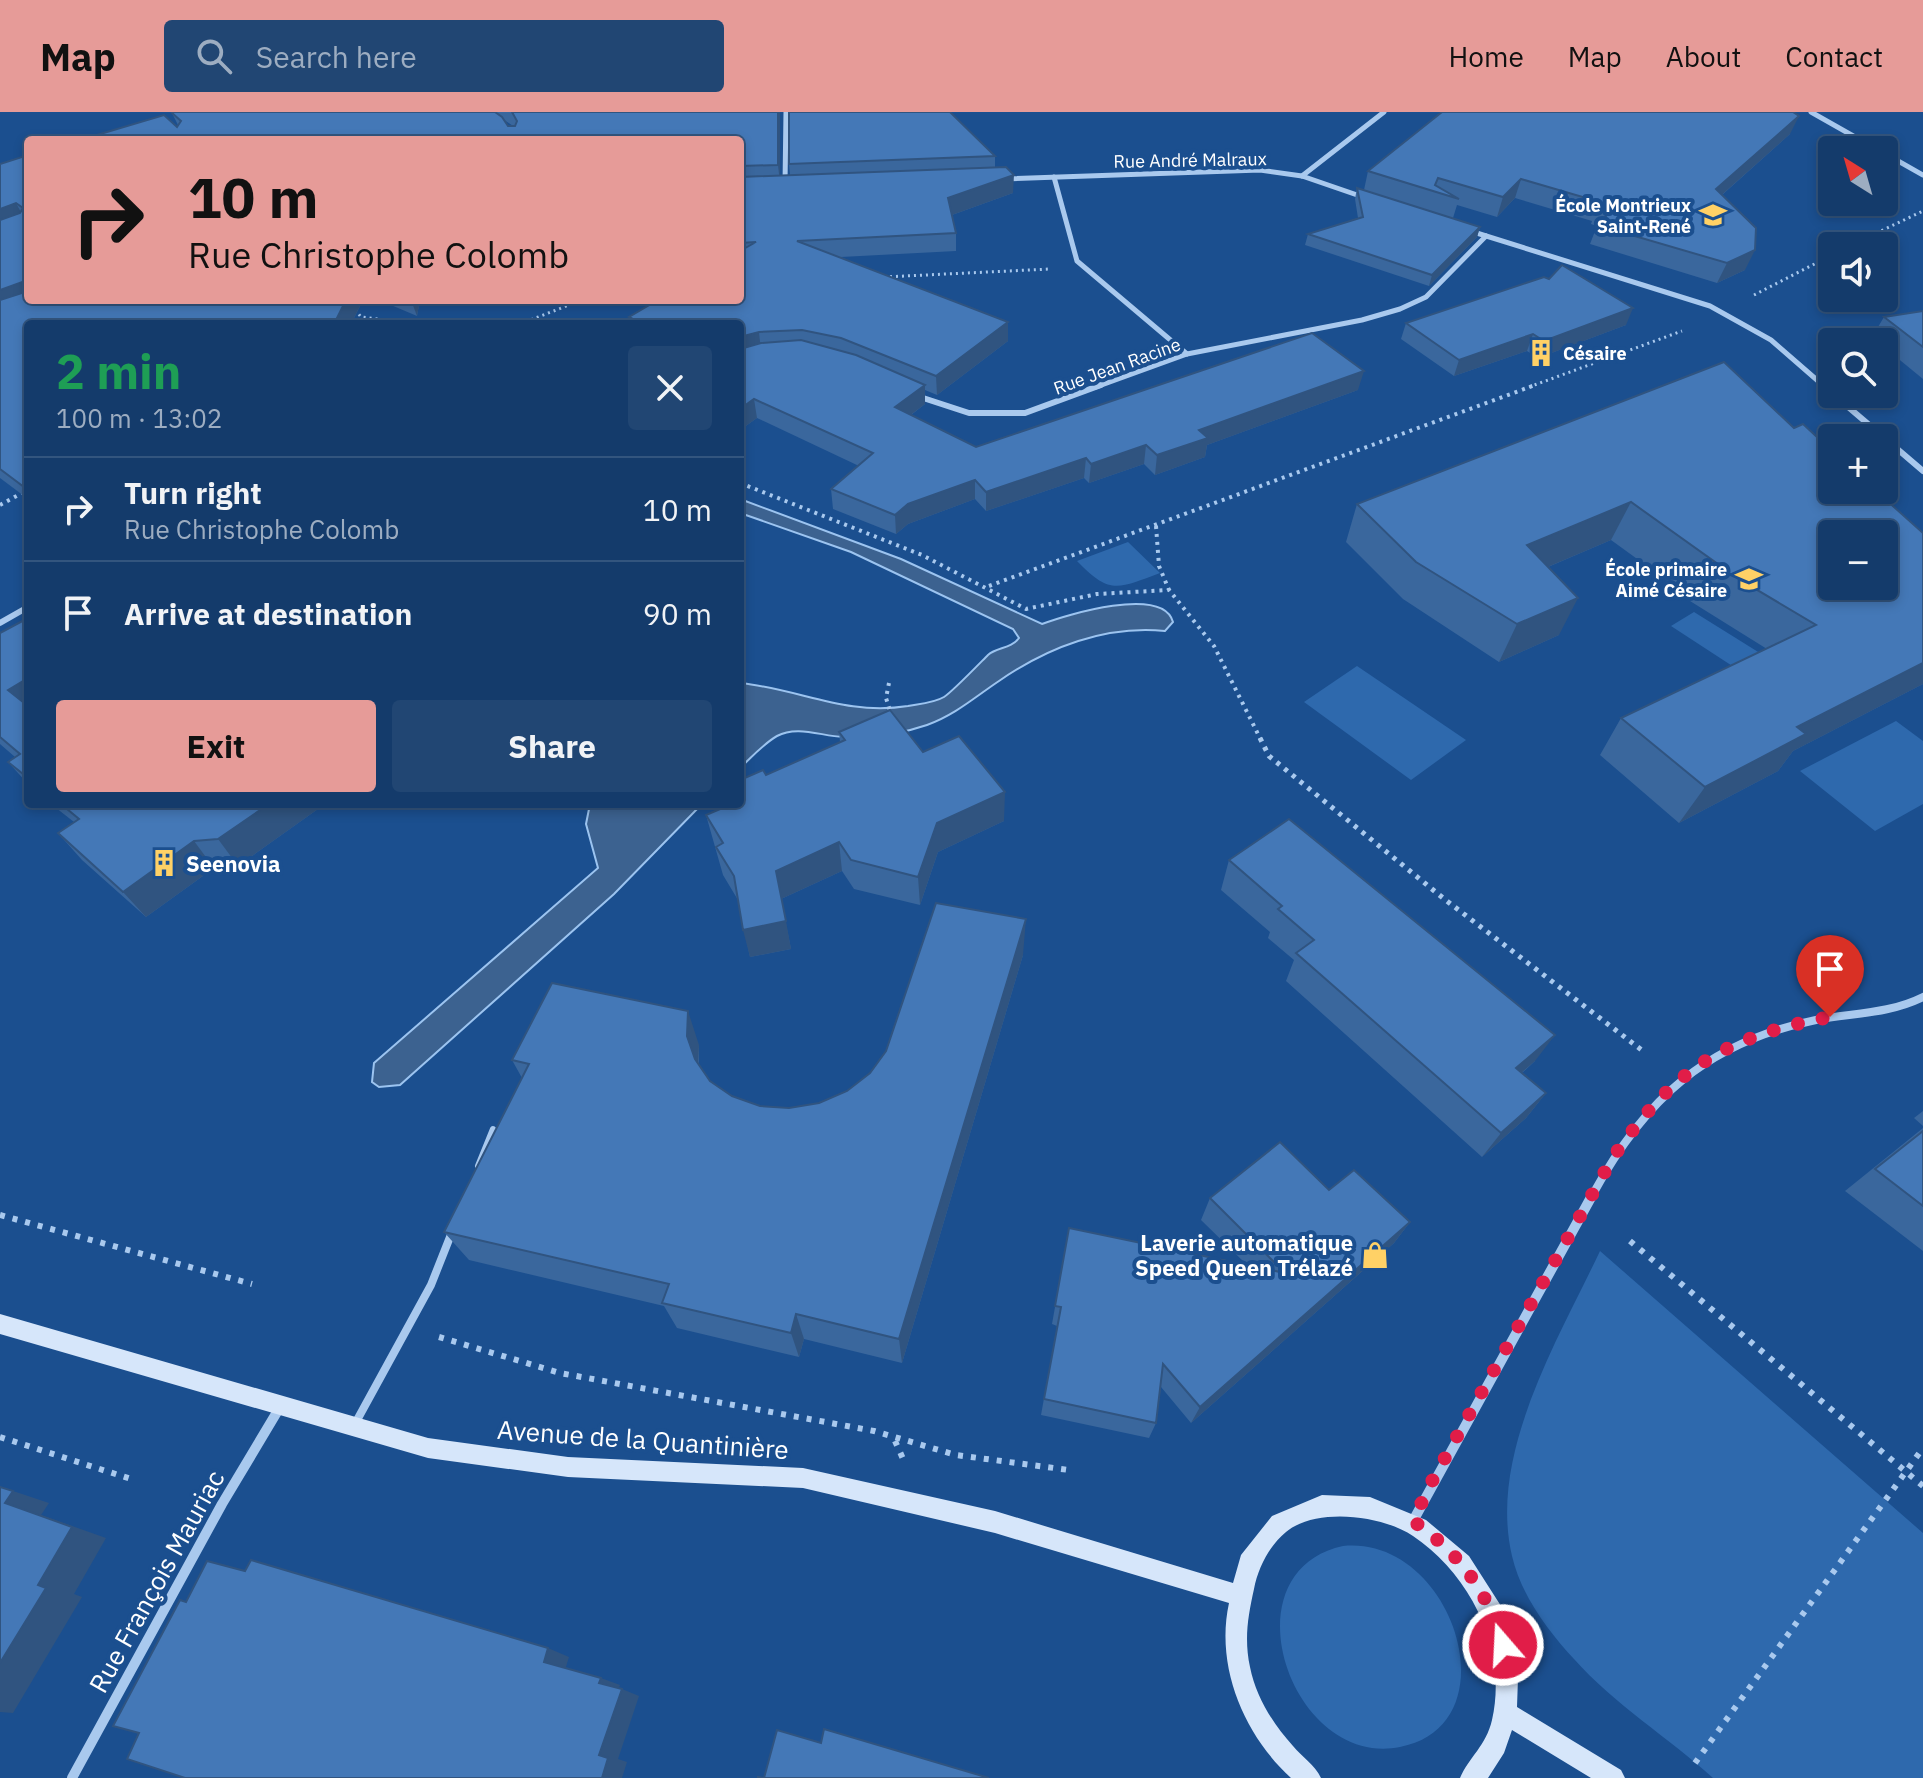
<!DOCTYPE html>
<html lang="en">
<head>
<meta charset="utf-8">
<style>
	:root { --surface:#143b6b; --page:#214673; --text:#f1f3f6; --muted:#9dadc1; --line:#33557e; --accent:#e69b98 }
	body { margin:0; font-family:"IBM Plex Sans",sans-serif; background:var(--page); color:var(--text); height:100vh; display:flex; flex-direction:column; font-size:30px; white-space:nowrap }
	* { box-sizing:border-box; margin:0 }
	p { font-size:26px; color:var(--muted) }
	.icon { flex:none; width:44px; height:44px; fill:none; stroke:currentColor; stroke-width:2; stroke-linecap:round; stroke-linejoin:round }
	.map { position:relative; flex:1; overflow:hidden }
	.sheet { position:absolute; left:24px; top:208px; width:720px; height:488px; display:flex; flex-direction:column; background:var(--surface); border-radius:8px; box-shadow:0 4px 12px #0003,0 0 0 2px var(--line) }
	.sheet>* { flex:none }
	.top-card { position:absolute; left:24px; top:24px; width:720px; height:168px; border-radius:8px; box-shadow:0 4px 12px #0003,0 0 0 2px var(--line); background:#e69b98; color:#111; overflow:hidden }
	.needle { width:52px; rotate:323deg }
	.tools { position:absolute; left:1818px; top:24px; display:grid; gap:16px }
	.tools a { display:grid; place-items:center; width:80px; height:80px; border-radius:8px; background:var(--surface); box-shadow:0 4px 12px #0003,0 0 0 2px var(--line); font-size:40px }
	.pin { position:absolute; display:grid; place-items:center; width:68px; height:68px; color:#fff; margin:-82px -34px; border-radius:50% 50% 50% 0; rotate:-45deg; box-shadow:0 0 8px #0007 }
	.pin .icon { rotate:45deg }
	.me { position:absolute; width:88px; margin:-44px; rotate:341deg; stroke-linejoin:round; filter:drop-shadow(0 0 6px #0008) }
	.turn { display:flex; align-items:center; gap:28px; height:168px; padding:0 32px; font-size:36px }
	.turn .icon { width:104px; height:104px; stroke-width:2.5 }
	.turn b { display:block; font-size:56px; line-height:68px }
	.round { display:grid; place-items:center; flex:none; width:84px; height:84px; border-radius:8px; background:var(--page) }
	.summary { display:flex; align-items:center; justify-content:space-between; height:136px; padding:0 32px }
	h1 { font-size:48px; font-weight:800; line-height:60px; color:#1e9e55 }
	.button { display:flex; gap:16px; margin-top:auto; padding:16px 32px }
	.button a { flex:1; height:92px; border-radius:8px; background:var(--accent); color:#111; font-size:32px; font-weight:800; line-height:92px; text-align:center }
	.button a+a { background:var(--page); color:var(--text) }
	ul { padding:0; list-style:none }
	li { display:flex; align-items:center; gap:24px; height:104px; padding:0 32px; border-top:2px solid var(--line) }
	li div { flex:1 }
	li b { display:block; font-size:30px }
	li em { font-style:normal }
	header { display:flex; align-items:center; gap:48px; box-sizing:border-box; height:112px; padding:0 40px; background:var(--accent); color:#111 }
	header strong { font-size:38px }
	nav { display:flex; gap:44px; margin-inline-start:auto; font-size:28px }
	.search { width:560px; height:72px; background:var(--page); display:flex; align-items:center; gap:20px; box-sizing:border-box; padding:0 28px; border-radius:8px; color:var(--muted); font-size:30px }
	.map>svg:first-child { display:block }
	.green { fill:#2e69ad }
	.water { fill:#3c6290; stroke:#9cc4f0; stroke-width:2 }
	.lines { fill:none; stroke-linecap:round; stroke-linejoin:round }
	.path-far3 { stroke:#a9c9ee; stroke-width:3; stroke-dasharray:2 4; stroke-linecap:butt }
	.path-far2 { stroke:#a9c9ee; stroke-width:4; stroke-dasharray:3 5; stroke-linecap:butt }
	.path-far1 { stroke:#a9c9ee; stroke-width:5; stroke-dasharray:4 6; stroke-linecap:butt }
	.path { stroke:#a9c9ee; stroke-width:6; stroke-dasharray:5 8; stroke-linecap:butt }
	.lane-far1 { stroke:#a9c9ee; stroke-width:6 }
	.lane { stroke:#a9c9ee; stroke-width:8 }
	.street-far3 { stroke:#a9c9ee; stroke-width:5 }
	.street-far2 { stroke:#a9c9ee; stroke-width:6 }
	.street-far1 { stroke:#a9c9ee; stroke-width:8 }
	.street { stroke:#a9c9ee; stroke-width:10 }
	.secondary { fill:#d6e6fa; fill-rule:evenodd }
	.wall { fill:#3a679d; fill-rule:evenodd }
	.shaded-wall { fill:#305480 }
	.building { fill:#4478b7; stroke:#305480; stroke-width:2; fill-rule:evenodd }
	.route { stroke:#e11d48; stroke-width:14; stroke-dasharray:0 25.2 }
	.labels { text-anchor:middle; dominant-baseline:central; stroke-width:8; stroke-linejoin:round; paint-order:stroke }
	.far-street-label { font-size:18px; fill:#fff; stroke:#1b4f8f }
	.far-poi-label { font-size:18px; font-weight:bold; fill:#fff; stroke:#1b4f8f; text-anchor:end }
	.poi-label { font-size:22px; font-weight:bold; fill:#fff; stroke:#1b4f8f; text-anchor:start }
	.near-street-label { font-size:26px; fill:#fff; stroke:#1b4f8f }
</style>
</head>
<body>
<header>
<strong>Map</strong>
<div class="search"><svg class="icon" aria-label="search" viewBox="0 0 24 24"><circle cx="10" cy="10" r="6"/><path d="M15 15l6 6"/></svg>Search here</div>
<nav><a>Home</a><a>Map</a><a>About</a><a>Contact</a></nav>
</header>
<div class="map">
<svg width="1923" height="1666" viewBox="0 0 1923 1666">
	<rect width="100%" height="100%" fill="#1b4f8f"/>
	<g class="green">
		<path d="M 1128,430 L 1160,461 C 1117,477 1110,483 1077,449 Z"/>
		<polygon points="1694,500 1763,543 1740,559 1671,514"/>
		<polygon points="1357,554 1466,628 1411,668 1304,590"/>
		<polygon points="1896,609 1923,629 1923,692 1875,719 1800,659"/>
		<path d="M 1600,1139 L 1923,1421 L 1923,1666 L 1713,1666 C 1669,1626 1614,1592 1574,1547 C 1548,1519 1521,1483 1512,1444 C 1488,1342 1558,1228 1600,1139 Z"/>
		<path d="M 1343,1434 C 1453,1423 1514,1613 1400,1635 C 1291,1657 1224,1460 1343,1434 Z"/>
	</g>
	<g class="water">
		<path d="M 740,387 L 901,447 L 1042,512 C 1066,503 1163,473 1173,510 L 1165,519 C 1106,513 1048,535 999,569 C 975,585 955,603 927,613 C 901,622 870,626 843,625 C 821,624 797,613 777,624 C 763,632 751,646 740,656 L 740,571 C 800,577 845,604 908,594 C 919,592 934,591 944,585 C 952,580 979,552 988,543 C 997,535 1011,537 1019,526 L 1013,517 L 851,440 L 740,401 Z"/>
		<polygon points="590,692 702,692 614,782 400,973 379,975 372,970 374,951 598,756 586,712"/>
	</g>
	<g class="lines">
		<g class="path-far3">
			<polyline points="1849,134 1923,99"/>
			<polyline points="884,165 1050,157"/>
			<polyline points="1754,183 1832,143"/>
			<polyline points="348,188 361,205 416,212"/>
			<polyline points="520,212 582,188"/>
			<polyline points="1529,275 1682,219"/>
		</g>
		<g class="path-far2">
			<polyline points="740,371 922,443 1026,497 1097,482 1169,478 1214,534 1261,628"/>
			<polyline points="0,393 22,381"/>
			<polyline points="1156,414 1159,454 1169,478"/>
			<polyline points="989,474 1535,273"/>
			<polyline points="889,571 886,586 892,605"/>
		</g>
		<polyline class="path-far1" points="1260,626 1269,644 1443,786 1643,939"/>
		<g class="path">
			<polyline points="0,1103 252,1172"/>
			<polyline points="1630,1129 1923,1374"/>
			<polyline points="439,1225 560,1261 874,1319 956,1343 1069,1358"/>
			<polyline points="0,1325 131,1367"/>
			<polyline points="895,1329 904,1349"/>
			<polyline points="1695,1651 1923,1336"/>
		</g>
		<polyline class="lane-far1" points="478,1054 493,1017"/>
		<polyline class="lane" points="356,1310 431,1173 452,1120"/>
		<g class="street-far3">
			<polyline points="1811,0 1878,38"/>
			<polyline points="1884,41 1923,63"/>
			<polyline points="1302,64 1384,0"/>
			<polyline points="1054,65 1077,149 1187,242"/>
			<polyline points="1005,67 1260,58 1302,64 1363,85"/>
			<polyline points="785,72 786,0"/>
			<polyline points="1467,118 1710,194 1771,228 1825,275"/>
			<polyline points="1096,275 1187,242 1362,208 1400,197 1426,185 1486,124"/>
		</g>
		<g class="street-far2">
			<polyline points="1823,273 1832,281"/>
			<polyline points="1833,282 1923,359"/>
			<polyline points="917,284 969,301 1025,301 1101,273"/>
			<polyline points="0,511 28,495"/>
		</g>
		<path class="street-far1" d="M 1593,1082 C 1645,987 1707,930 1816,908 C 1852,901 1889,902 1923,885"/>
		<g class="street">
			<polyline points="1413,1409 1594,1080"/>
			<polyline points="72,1666 222,1392 280,1295"/>
		</g>
		<path class="secondary" d="M 0,1202 L 428,1326 L 568,1345 L 803,1356 L 995,1399 L 1233,1471 L 1241,1443 L 1272,1404 L 1322,1383 L 1370,1385 L 1426,1408 L 1469,1444 L 1501,1494 L 1518,1566 L 1517,1595 L 1621,1658 L 1625,1666 L 1591,1666 L 1512,1618 L 1504,1641 L 1488,1666 L 1460,1666 C 1469,1645 1486,1634 1492,1608 C 1508,1538 1471,1463 1413,1424 C 1382,1403 1316,1395 1286,1420 C 1269,1434 1258,1456 1254,1477 C 1248,1504 1244,1527 1250,1555 C 1256,1585 1273,1612 1293,1634 C 1302,1645 1315,1653 1321,1666 L 1291,1666 C 1244,1623 1215,1555 1229,1491 L 995,1421 L 803,1376 L 568,1365 L 428,1346 L 0,1222 Z"/>
	</g>
	<g class="wall">
		<path d="M 174,0 L 780,0 L 780,64 L 790,63 L 789,52 L 995,44 L 995,55 L 1013,81 L 952,103 L 956,121 L 956,139 L 841,145 L 1008,229 L 937,283 L 925,278 L 925,292 L 911,303 L 976,335 L 1358,278 L 1207,333 L 1205,345 L 1155,363 L 1144,352 L 1089,371 L 1084,366 L 986,399 L 975,387 L 908,412 L 896,422 L 833,397 L 831,377 L 859,354 L 757,306 L 743,316 L 740,315 L 740,212 L 630,209 L 629,205 L 740,188 L 740,28 L 177,15 L 178,13 L 172,1 ZM 503,7 L 513,14 L 508,14 Z"/>
		<polygon points="1790,22 1722,83 1745,158 1717,171 1590,132 1597,114 1591,112 1592,109 1515,86 1497,105 1457,93 1453,106 1480,115 1477,125 1429,174 1305,133 1308,122 1358,106 1355,87 1357,76 1364,78 1368,59"/>
		<polygon points="28,43 28,188 363,188 351,212 28,212 28,387 0,366 0,52"/>
		<polygon points="379,188 420,188 417,204"/>
		<polygon points="1923,199 1923,267 1884,235 1884,230 1877,230 1872,225 1884,205"/>
		<polygon points="1406,211 1626,213 1538,246 1527,239 1454,264 1401,227"/>
		<polygon points="1794,316 1923,421 1923,572 1793,639 1778,659 1679,711 1600,643 1621,606 1767,537 1690,489 1691,486 1611,428 1548,455 1559,523 1499,550 1403,487 1346,430 1357,392"/>
		<polygon points="28,506 28,672 8,650 15,645 0,632 0,521"/>
		<polygon points="839,620 923,640 1004,709 938,740 920,793 854,777 842,759 781,787 791,837 750,845 738,788 723,763 706,703 728,694 727,692 740,692 766,663 840,630"/>
		<polygon points="51,692 325,692 238,754 214,756 146,805 82,748 58,721 74,710"/>
		<polygon points="1229,748 1535,949 1522,961 1546,981 1526,1006 1482,1045 1286,869 1294,848 1268,826 1270,820 1221,778"/>
		<polygon points="1023,843 902,1251 804,1227 799,1245 677,1216 664,1194 469,1148 444,1120 522,966 512,948 699,933 699,953 710,969 732,984 760,994 789,996 819,991 847,979"/>
		<polygon points="1923,999 1923,1014 1914,1006"/>
		<polygon points="1923,1016 1923,1139 1845,1079"/>
		<polygon points="1329,1078 1410,1110 1394,1131 1191,1311 1161,1275 1156,1311 1149,1326 1041,1303 1057,1214 1052,1212 1069,1116 1246,1152 1201,1108 1210,1086"/>
	</g>
	<g class="shaded-wall">
		<polygon points="778,0 780,0 780,71 778,53"/>
		<polygon points="1799,4 1790,22 1707,96 1716,77"/>
		<polygon points="1014,63 1013,81 949,104 948,86"/>
		<polygon points="1521,67 1515,86 1497,105 1503,85"/>
		<polygon points="16,91 26,110 0,120 0,97"/>
		<polygon points="1480,115 1477,125 1429,174 1432,163"/>
		<polygon points="1755,138 1745,158 1717,171 1727,151"/>
		<polygon points="28,168 28,188 0,201 0,178"/>
		<polygon points="346,188 363,188 351,212 338,212 336,208"/>
		<polygon points="411,188 420,188 417,204"/>
		<polygon points="1633,196 1626,213 1538,246 1544,229"/>
		<polygon points="1008,210 1008,229 937,283 936,264"/>
		<polygon points="759,220 761,239 740,245 740,225"/>
		<polygon points="1533,222 1527,239 1454,264 1459,248"/>
		<polygon points="1364,259 1358,278 1207,333 1205,345 1155,363 1157,343 1199,318"/>
		<polygon points="925,273 925,292 896,314 895,295"/>
		<polygon points="754,287 757,306 743,316 740,297"/>
		<polygon points="1146,333 1144,352 1089,371 1091,352"/>
		<polygon points="1086,346 1084,366 986,399 986,380"/>
		<polygon points="975,368 975,387 908,412 896,422 895,403 908,392"/>
		<polygon points="1631,390 1611,428 1510,471 1527,433"/>
		<polygon points="1578,486 1559,523 1499,550 1517,512"/>
		<polygon points="1923,551 1923,572 1793,639 1778,659 1679,711 1705,675 1797,615"/>
		<polygon points="28,566 28,602 8,578"/>
		<polygon points="1005,680 1004,709 938,740 920,793 918,765 937,711"/>
		<polygon points="269,692 325,692 238,754 218,727"/>
		<polygon points="194,729 214,756 146,805 123,780"/>
		<polygon points="839,730 842,759 781,787 776,759"/>
		<polygon points="1026,807 1023,843 902,1251 899,1227"/>
		<polygon points="786,809 791,837 750,845 743,818"/>
		<polygon points="688,899 699,933 698,957 687,924"/>
		<polygon points="1555,923 1535,949 1497,982 1516,956"/>
		<polygon points="1546,981 1526,1006 1482,1045 1501,1021"/>
		<polygon points="1410,1110 1394,1131 1191,1311 1200,1295"/>
		<polygon points="796,1202 804,1227 799,1245 791,1221"/>
		<polygon points="13,1379 49,1391 41,1403 106,1426 74,1482 82,1485 13,1601 0,1600 0,1551 38,1473 5,1391"/>
		<polygon points="548,1536 569,1545 565,1558 544,1550"/>
		<polygon points="601,1566 620,1573 618,1578 599,1571"/>
		<polygon points="622,1577 639,1584 618,1647 627,1650 622,1666 602,1666 599,1643"/>
	</g>
	<g class="building">
		<polygon points="174,0 495,0 502,5 508,14 515,14 517,9 512,0 778,0 778,53 740,54 740,28 80,28 164,3 177,15 181,9 172,1"/>
		<polygon points="789,0 950,0 995,44 789,52"/>
		<polygon points="1442,0 1793,0 1799,4 1716,77 1756,116 1755,138 1727,151 1597,113 1613,97 1598,93 1600,90 1521,67 1503,85 1438,66 1435,73 1459,87 1368,59"/>
		<polygon points="28,43 28,168 0,178 0,108 20,101 23,96 16,91 0,97 0,52"/>
		<polygon points="1006,55 1014,63 948,86 956,121 797,129 1008,210 936,264 841,226 802,218 759,220 740,225 740,212 625,212 633,207 629,205 658,188 740,188 740,139 756,130 740,131 740,65"/>
		<polygon points="1357,76 1480,115 1432,163 1308,122 1363,105"/>
		<polygon points="1562,153 1633,196 1544,229 1533,222 1459,248 1406,211 1544,165 1549,167"/>
		<polygon points="28,179 28,188 346,188 336,208 344,212 28,212 28,378 0,357 0,188"/>
		<polygon points="1923,199 1923,235 1884,205"/>
		<polygon points="1312,221 1364,259 1199,318 1208,326 1157,343 1146,333 1091,352 1086,346 986,380 975,368 908,392 895,403 831,377 873,341 754,287 740,297 740,237 761,231 801,228 856,243 925,273 895,295 976,335"/>
		<path d="M 1724,250 L 1794,316 L 1803,312 L 1832,339 L 1832,378 L 1875,378 L 1923,421 L 1923,551 L 1797,615 L 1806,622 L 1705,675 L 1621,606 L 1816,513 L 1712,451 L 1715,450 L 1631,390 L 1527,433 L 1578,486 L 1517,512 L 1416,450 L 1357,392 ZM 1832,422 L 1884,422 L 1884,474 L 1832,474 Z"/>
		<polygon points="28,506 28,566 8,578 28,594 28,666 8,650 20,642 0,625 0,521"/>
		<polygon points="890,598 923,640 959,624 1005,680 937,711 918,765 851,748 839,730 776,759 786,809 743,818 734,764 716,735 723,731 706,703 732,692 740,692 740,668 763,658 766,663 845,628 839,620"/>
		<polygon points="61,692 269,692 218,727 194,729 123,780 58,721 79,707"/>
		<polygon points="1289,707 1555,923 1516,956 1546,981 1501,1021 1296,841 1314,828 1278,797 1282,794 1229,748"/>
		<polygon points="936,791 1026,807 899,1227 796,1202 791,1221 662,1191 669,1172 444,1120 529,952 512,948 552,871 688,899 687,924 695,947 710,969 732,984 760,994 789,996 819,991 847,979 870,961 886,939"/>
		<polygon points="1923,1019 1923,1094 1875,1057"/>
		<polygon points="1280,1030 1329,1078 1354,1058 1410,1110 1200,1295 1163,1252 1156,1311 1044,1287 1061,1195 1055,1194 1069,1116 1285,1161 1210,1086"/>
		<polygon points="0,1375 13,1379 5,1391 72,1415 38,1473 46,1476 0,1551"/>
		<polygon points="251,1448 548,1536 544,1550 601,1566 599,1571 622,1577 599,1643 608,1646 602,1666 185,1666 127,1647 139,1621 113,1614 180,1488 186,1490 207,1449 245,1459"/>
		<polygon points="824,1617 989,1666 758,1666 758,1665 764,1666 777,1618 821,1631"/>
	</g>
	<g class="lines">
		<path class="route" d="M 1503,1533 C 1488,1479 1459,1441 1413,1409 L 1431,1371 L 1612,1047 C 1673,958 1723,925 1830,905"/>
	</g>
	<defs>
		<g id="school-bare" transform="scale(2.16)"><path d="M0-5L7-2L0 1L-7-2ZM-4 1L0 2.5L4 1V4Q0 6-4 4Z" fill="#ffd166" stroke="#1b4f8f" stroke-width="2.5" paint-order="stroke"/></g>
		<g id="building-bare" transform="scale(2.16)"><path d="M-4-6H4V6H1V3H-1V6H-4ZM-2.5-4.3h1.7v1.8h-1.7ZM.8-4.3h1.7v1.8H.8ZM-2.5-1h1.7V.8h-1.7ZM.8-1h1.7V.8H.8Z" fill="#ffd166" stroke="#1b4f8f" stroke-width="2.5" paint-order="stroke"/></g>
		<g id="shop-bare" transform="scale(2.16)"><path d="M-5-2.5h2.3a2.7 3.5 0 0 1 5.4 0H5L5.5 6h-11ZM-1.5-2.5h3a1.5 2.3 0 0 0-3 0Z" fill="#ffd166" stroke="#1b4f8f" stroke-width="2.5" paint-order="stroke"/></g>
	</defs>
	<g fill-rule="evenodd">
		<use href="#school-bare" x="1713" y="103"/>
		<use href="#building-bare" x="1541" y="241"/>
		<use href="#school-bare" x="1749" y="467"/>
		<use href="#building-bare" x="164" y="751"/>
		<use href="#shop-bare" x="1375" y="1143"/>
	</g>
	<g class="labels">
		<g class="far-street-label">
			<text transform="translate(1190 48) rotate(-1)">Rue André Malraux</text>
			<text transform="translate(1117 254) rotate(-20)">Rue Jean Racine</text>
		</g>
		<g class="far-poi-label">
			<text x="1691" y="93">École Montrieux<tspan x="1691" dy="21">Saint-René</tspan></text>
			<text x="1563" y="241" text-anchor="start">Césaire</text>
			<text x="1727" y="457">École primaire<tspan x="1727" dy="21">Aimé Césaire</tspan></text>
		</g>
		<g class="poi-label">
			<text x="186" y="751">Seenovia</text>
			<text x="1353" y="1130" text-anchor="end">Laverie automatique<tspan x="1353" dy="25">Speed Queen Trélazé</tspan></text>
		</g>
		<g class="near-street-label">
			<text transform="translate(643 1327) rotate(4)">Avenue de la Quantinière</text>
			<text transform="translate(156 1469) rotate(-61)">Rue François Mauriac</text>
		</g>
	</g>
</svg>
<div class="tools">
<a><svg class="needle" viewBox="-14 -14 28 28"><path d="M0-13l5 13h-10z" fill="#e53935"/><path d="M0 13l5-13h-10z" fill="#9dadc1"/></svg></a>
<a><svg class="icon" aria-label="sound" viewBox="0 0 24 24"><path d="M4 9h4l5-4v14l-5-4H4zM17 9q2 3 0 6"/></svg></a>
<a><svg class="icon" aria-label="search" viewBox="0 0 24 24"><circle cx="10" cy="10" r="6"/><path d="M15 15l6 6"/></svg></a>
<a>+</a>
<a>−</a>
</div>
<div class="pin" style="left:1830px;top:905px;background:#d93025"><svg class="icon" aria-label="arrive" viewBox="0 0 24 24"><path d="M6 21V4h12l-3 4 3 4H6"/></svg></div>
<svg class="me" style="left:1503px;top:1533px" viewBox="-20 -20 40 40"><circle r="17" fill="#e11d48" stroke="#fff" stroke-width="3"/><path d="M0-11L8 9 0 5-8 9z" fill="#fff"/></svg>
<div class="top-card">
<div class="turn"><svg class="icon" aria-label="right" viewBox="0 0 24 24"><path d="M7 20v-9h11M14 6l5 5-5 5"/></svg><div><b>10 m</b>Rue Christophe Colomb</div></div>
</div>
<section class="sheet">
<div class="summary"><div><h1>2 min</h1><p>100 m · 13:02</p></div><a class="round"><svg class="icon" aria-label="close" viewBox="0 0 24 24"><path d="M6 6l12 12M18 6L6 18"/></svg></a></div>
<ul>
<li><svg class="icon" aria-label="right" viewBox="0 0 24 24"><path d="M7 20v-9h11M14 6l5 5-5 5"/></svg><div><b>Turn right</b><p>Rue Christophe Colomb</p></div><em>10 m</em></li>
<li><svg class="icon" aria-label="arrive" viewBox="0 0 24 24"><path d="M6 21V4h12l-3 4 3 4H6"/></svg><div><b>Arrive at destination</b></div><em>90 m</em></li>
</ul>
<div class="button"><a>Exit</a><a>Share</a></div>
</section>
</div>
</body>
</html>
